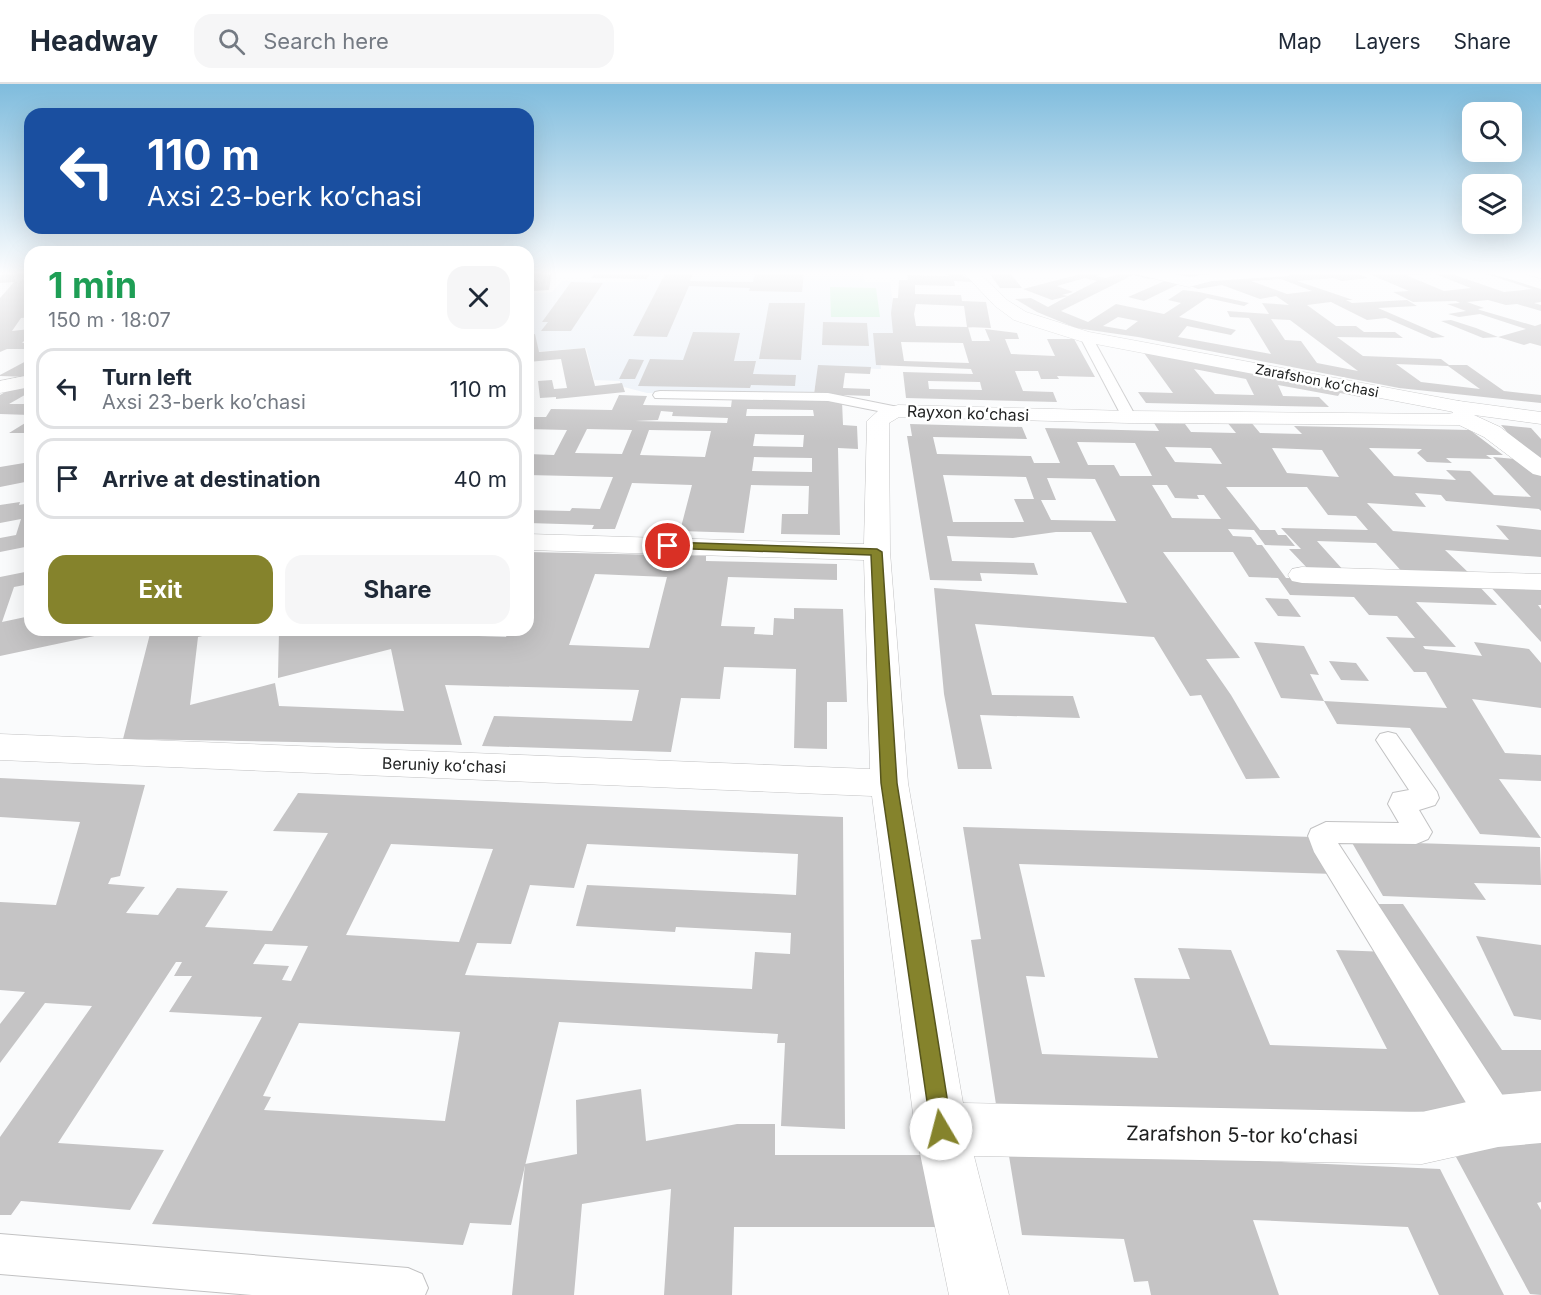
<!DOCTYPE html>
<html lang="en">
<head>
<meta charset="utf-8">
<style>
	:root { --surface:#fff; --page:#f6f6f7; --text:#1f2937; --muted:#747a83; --line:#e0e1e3; --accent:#85832c }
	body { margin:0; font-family:Inter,sans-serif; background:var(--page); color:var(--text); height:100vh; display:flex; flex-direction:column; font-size:22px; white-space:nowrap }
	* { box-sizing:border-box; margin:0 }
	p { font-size:20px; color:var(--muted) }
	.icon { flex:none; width:33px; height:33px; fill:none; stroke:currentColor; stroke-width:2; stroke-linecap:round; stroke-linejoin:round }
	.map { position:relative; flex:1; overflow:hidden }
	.details { position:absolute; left:24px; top:162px; width:510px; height:390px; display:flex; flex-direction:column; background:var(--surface); border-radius:18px; box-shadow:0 6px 24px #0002 }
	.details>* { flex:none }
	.guide { position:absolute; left:24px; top:24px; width:510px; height:126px; border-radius:18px; box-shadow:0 6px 24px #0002; background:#1a4fa0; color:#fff; overflow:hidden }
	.buttons { position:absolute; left:1462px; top:18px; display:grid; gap:12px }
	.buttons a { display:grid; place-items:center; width:60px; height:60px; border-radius:12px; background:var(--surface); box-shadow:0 6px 24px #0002; font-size:30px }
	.pin { position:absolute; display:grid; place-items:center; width:51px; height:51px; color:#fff; margin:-26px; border:3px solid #fff; border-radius:50%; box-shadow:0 2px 6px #0007 }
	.me { position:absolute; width:66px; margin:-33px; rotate:352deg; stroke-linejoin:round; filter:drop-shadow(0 0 4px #0008) }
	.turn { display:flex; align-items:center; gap:21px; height:126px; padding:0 24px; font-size:27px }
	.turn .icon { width:78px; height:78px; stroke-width:2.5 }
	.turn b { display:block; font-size:42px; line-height:51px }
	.round { display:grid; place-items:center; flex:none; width:63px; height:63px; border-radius:18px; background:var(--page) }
	.overview { display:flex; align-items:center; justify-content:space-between; height:102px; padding:0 24px }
	h1 { font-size:36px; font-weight:700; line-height:45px; color:#1e9e55 }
	.button { display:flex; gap:12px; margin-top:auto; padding:12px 24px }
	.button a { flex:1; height:69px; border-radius:18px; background:var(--accent); color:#fff; font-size:24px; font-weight:700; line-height:69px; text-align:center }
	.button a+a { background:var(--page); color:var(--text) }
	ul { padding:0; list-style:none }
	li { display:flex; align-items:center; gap:18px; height:81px; margin:0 12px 9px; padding:0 12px; border:3px solid var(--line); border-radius:18px }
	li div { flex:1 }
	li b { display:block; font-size:22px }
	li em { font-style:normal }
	header { display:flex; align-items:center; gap:36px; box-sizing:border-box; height:84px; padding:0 30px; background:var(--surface); border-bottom:2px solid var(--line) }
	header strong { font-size:28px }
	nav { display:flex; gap:33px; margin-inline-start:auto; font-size:21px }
	.search { width:420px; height:54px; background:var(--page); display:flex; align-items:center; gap:15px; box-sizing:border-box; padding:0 21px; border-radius:18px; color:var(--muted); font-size:22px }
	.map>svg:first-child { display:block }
	.built { fill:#eaf0f7 }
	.green { fill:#bdedce }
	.building { fill:#c5c4c5; fill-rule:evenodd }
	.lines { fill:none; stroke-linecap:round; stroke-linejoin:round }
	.service-casing { stroke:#c2c2c3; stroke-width:2 }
	.minor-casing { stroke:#c2c2c3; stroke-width:1 }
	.tertiary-casing { stroke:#c2c2c3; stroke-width:1 }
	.service { fill:#fff; fill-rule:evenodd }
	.minor { fill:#fff; fill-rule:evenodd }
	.tertiary { fill:#fff; fill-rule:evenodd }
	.route { fill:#85832c; stroke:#56551d; stroke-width:1.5 }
	.labels { text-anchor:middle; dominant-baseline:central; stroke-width:5; stroke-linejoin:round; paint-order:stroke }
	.far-street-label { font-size:14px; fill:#212222; stroke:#fff }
	.street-label { font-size:16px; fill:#212222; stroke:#fff }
	.near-street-label { font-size:20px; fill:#212222; stroke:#fff }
</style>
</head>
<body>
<header>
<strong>Headway</strong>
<div class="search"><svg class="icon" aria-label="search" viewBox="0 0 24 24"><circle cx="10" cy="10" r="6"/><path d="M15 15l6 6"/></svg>Search here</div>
<nav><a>Map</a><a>Layers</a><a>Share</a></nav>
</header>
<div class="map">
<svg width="1541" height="1211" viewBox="0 0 1541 1211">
	<rect width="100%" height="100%" fill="#fafbfc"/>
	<polygon class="built" points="639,188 863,188 865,198 890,198 897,249 878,249 881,285 819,283 813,312 647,309 620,302 620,297 594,296 586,264 533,268 531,238 528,237 528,210 552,208 562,197 632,198"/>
	<polygon class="green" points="830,203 876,204 880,233 831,233"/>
	<g class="building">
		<polygon points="30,188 30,208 26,213 30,213 30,223 26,228 30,228 30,233 21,234 12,247 30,245 30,251 22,259 30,259 30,265 7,265 0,268 0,214 14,198 0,199 0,191"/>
		<polygon points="528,188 552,188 549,206 532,207 532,211 528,211"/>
		<polygon points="595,188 651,188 647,195 591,194"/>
		<polygon points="666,188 694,188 690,197 753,198 755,188 804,188 802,208 749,207 750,204 689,202 667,253 633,252"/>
		<path d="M 943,188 L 958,188 L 973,198 L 954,197 L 955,202 L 915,201 L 915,210 L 961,211 L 962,217 L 986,218 L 991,244 L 967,243 L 964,222 L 916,220 L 914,230 L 916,242 L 968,243 L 972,257 L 990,257 L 985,245 L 1017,249 L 1019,255 L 1005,255 L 1011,270 L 1055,272 L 1047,255 L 1074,255 L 1095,293 L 1057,292 L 1059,295 L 1041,295 L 1038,287 L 1015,287 L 1023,307 L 1053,308 L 1057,318 L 906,314 L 903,288 L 973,290 L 971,285 L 876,281 L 873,249 L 893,249 L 891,229 L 893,214 L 898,214 L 899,196 L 908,196 L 907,191 L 950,192 ZM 901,258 L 963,259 L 969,279 L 904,277 ZM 928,297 L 980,298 L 982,306 L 929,305 Z"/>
		<polygon points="988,188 1009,188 1022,204 1000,204"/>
		<path d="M 1088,188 L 1106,189 L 1096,192 L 1106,194 L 1125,188 L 1142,188 L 1158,192 L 1149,195 L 1133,191 L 1061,227 L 1088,238 L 1116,220 L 1164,230 L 1181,219 L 1168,216 L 1183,206 L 1199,208 L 1249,219 L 1244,222 L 1207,214 L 1179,233 L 1236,246 L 1231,251 L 1187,242 L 1178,253 L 1271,270 L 1249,234 L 1230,233 L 1227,227 L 1269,230 L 1262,219 L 1289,221 L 1276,212 L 1260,215 L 1222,201 L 1198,205 L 1186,200 L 1224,194 L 1298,188 L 1446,188 L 1504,208 L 1532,205 L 1480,188 L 1498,188 L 1541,201 L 1541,218 L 1534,219 L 1541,221 L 1541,227 L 1517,220 L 1506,221 L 1488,216 L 1467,218 L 1484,224 L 1478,225 L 1480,226 L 1535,242 L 1541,240 L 1541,262 L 1530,259 L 1524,261 L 1498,253 L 1526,245 L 1480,230 L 1459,233 L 1448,230 L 1466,227 L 1447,220 L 1460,219 L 1456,217 L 1413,218 L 1393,208 L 1409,207 L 1369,190 L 1359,190 L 1368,194 L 1342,197 L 1333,194 L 1297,197 L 1353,216 L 1346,216 L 1352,219 L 1407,216 L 1417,222 L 1378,224 L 1445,253 L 1432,254 L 1386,234 L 1367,236 L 1331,218 L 1307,221 L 1336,242 L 1356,242 L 1364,248 L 1395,248 L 1403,254 L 1337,253 L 1363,272 L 1441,275 L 1449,281 L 1467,281 L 1504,307 L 1541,311 L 1541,319 L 1399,304 L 1138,253 L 1076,244 L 1037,228 L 1015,215 L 1031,214 L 1048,223 L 1068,212 L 1052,216 L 1023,205 ZM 1435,190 L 1471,204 L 1444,207 L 1406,191 ZM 1085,194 L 1097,197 L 1068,212 L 1062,211 L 1073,208 L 1057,202 ZM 1281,195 L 1312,207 L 1287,210 L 1251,197 ZM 1118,233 L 1138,237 L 1126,246 L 1103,242 ZM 1271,235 L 1290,236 L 1358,287 L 1317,279 L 1301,257 L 1285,256 ZM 1396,280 L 1448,282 L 1480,305 L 1421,298 Z"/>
		<polygon points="1161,188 1172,191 1188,190 1183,188 1247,189 1181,195 1153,189"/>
		<polygon points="1169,195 1183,198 1144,217 1128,213"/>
		<polygon points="571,198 603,199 571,247 541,247 548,238 542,238"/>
		<polygon points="769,219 805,219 801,276 759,275"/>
		<polygon points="1451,236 1476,244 1498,253 1483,254 1441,237"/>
		<polygon points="823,238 867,239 869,262 822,261"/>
		<polygon points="693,248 740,249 734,277 756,277 753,290 796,291 795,302 751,301 750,304 638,302 650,275 683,276"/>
		<polygon points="535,250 539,268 585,264 595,302 622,299 625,308 556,315 556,313 540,314 538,297 552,296 554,305 567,304 561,275 528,278 528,251"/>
		<path d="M 1144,269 L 1169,273 L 1362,308 L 1360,313 L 1340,309 L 1338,312 L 1278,301 L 1283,312 L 1319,313 L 1329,323 L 1146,319 L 1138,308 L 1173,309 ZM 1194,285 L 1246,295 L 1254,311 L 1215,310 Z"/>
		<polygon points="30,275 30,293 0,292 0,291"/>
		<polygon points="629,275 644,276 635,295 619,295"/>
		<polygon points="818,281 871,283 870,290 845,289 843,304 870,305 870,312 814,310"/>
		<polygon points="30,299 30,308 9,320 30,320 30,331 0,330 0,311 17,301"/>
		<path d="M 619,311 L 647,312 L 643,321 L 731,323 L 732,315 L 842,317 L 843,341 L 857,342 L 858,365 L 838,364 L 840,451 L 781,450 L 782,430 L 808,430 L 809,402 L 751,401 L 744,449 L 680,447 L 692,401 L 632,399 L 615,445 L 592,445 L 594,441 L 528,439 L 528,426 L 570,427 L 572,424 L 600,425 L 613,393 L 528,391 L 528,370 L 554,371 L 567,346 L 528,345 L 528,333 L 546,333 L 551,325 L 612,326 ZM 747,325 L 813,326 L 814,332 L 746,332 ZM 661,327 L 673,328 L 672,332 L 728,334 L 727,339 L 635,337 L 658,336 ZM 587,345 L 632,346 L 622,370 L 575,369 ZM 649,346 L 711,347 L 705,373 L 640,371 ZM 755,350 L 804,351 L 803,363 L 753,362 ZM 754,373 L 812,374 L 812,388 L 752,387 Z"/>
		<polygon points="30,336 30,349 9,349"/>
		<path d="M 1226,337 L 1250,337 L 1260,349 L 1302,350 L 1294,342 L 1470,346 L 1503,371 L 1486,371 L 1492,375 L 1446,374 L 1452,379 L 1427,378 L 1417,369 L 1422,365 L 1369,364 L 1394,392 L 1456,396 L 1446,386 L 1470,387 L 1494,411 L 1531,413 L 1493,373 L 1527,376 L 1541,389 L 1541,427 L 1539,425 L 1446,417 L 1441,411 L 1415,409 L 1426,423 L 1367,419 L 1393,447 L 1509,456 L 1496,441 L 1541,446 L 1541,473 L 1445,466 L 1472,492 L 1404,490 L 1376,459 L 1317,457 L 1345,488 L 1311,488 L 1289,465 L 1301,465 L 1281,444 L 1368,446 L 1356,432 L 1328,431 L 1307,403 L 1226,403 L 1260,446 L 1275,446 L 1278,451 L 1286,451 L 1295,462 L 1265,461 L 1254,446 L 1228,445 L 1233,452 L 1251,453 L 1257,461 L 1262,461 L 1286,494 L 1476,499 L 1497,521 L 1416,518 L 1456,563 L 1423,562 L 1425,565 L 1482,572 L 1474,558 L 1529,565 L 1541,579 L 1541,624 L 1472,615 L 1505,669 L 1541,671 L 1541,697 L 1499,695 L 1541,754 L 1480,750 L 1410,644 L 1337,640 L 1324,617 L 1447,624 L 1426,588 L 1414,588 L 1386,553 L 1415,554 L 1397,532 L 1369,531 L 1354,513 L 1290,511 L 1278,494 L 1249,493 L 1233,468 L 1163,468 L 1240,574 L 1206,575 L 1231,611 L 1280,694 L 1246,695 L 1201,611 L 1190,612 L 1154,553 L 975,540 L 992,611 L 1073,612 L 1080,634 L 980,631 L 992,685 L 958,685 L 944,610 L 934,504 L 1127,519 L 1091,448 L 1056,448 L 1013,454 L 947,452 L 952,477 L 1034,479 L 1038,491 L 980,489 L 982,497 L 930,496 L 907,352 L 912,352 L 910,340 L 1022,343 L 1027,355 L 933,353 L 937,370 L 1031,372 L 1034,379 L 1060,379 L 1045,344 L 1159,347 L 1154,339 L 1185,340 L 1191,348 L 1236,349 ZM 1077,358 L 1135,359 L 1152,392 L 1120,392 L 1114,381 L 1088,381 ZM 1165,363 L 1211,364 L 1222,380 L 1175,378 ZM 1272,364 L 1322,366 L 1339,393 L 1287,389 ZM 943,391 L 1026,393 L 1034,415 L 1014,415 L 1024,438 L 953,438 ZM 1047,394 L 1095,395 L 1116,437 L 1051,436 L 1041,416 L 1056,416 ZM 1152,401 L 1167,401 L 1175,414 L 1199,415 L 1197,411 L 1204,411 L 1221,435 L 1172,434 Z"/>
		<polygon points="1501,341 1531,344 1541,355 1541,381 1513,355"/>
		<polygon points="30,378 30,397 0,403 0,383"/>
		<polygon points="20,418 19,421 30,419 30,462 0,468 0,454 16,451 21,435 0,439 0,421"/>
		<path d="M 528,468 L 706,472 L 706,477 L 837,480 L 837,496 L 728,493 L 721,542 L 755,543 L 754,550 L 773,551 L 774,534 L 794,535 L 794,524 L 843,525 L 847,618 L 827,618 L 827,665 L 794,664 L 796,585 L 724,583 L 720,615 L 681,614 L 671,668 L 482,662 L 494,632 L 632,637 L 639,606 L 445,601 L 462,661 L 123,655 L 151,546 L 229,546 L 198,553 L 190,621 L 275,599 L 279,622 L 404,627 L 391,565 L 278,594 L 279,546 L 450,546 L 451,551 L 506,553 L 509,546 L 528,546 L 528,504 L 534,489 L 528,489 ZM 595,490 L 667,493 L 649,564 L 569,561 Z"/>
		<polygon points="30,487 30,500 14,503 2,538 30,532 30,546 118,547 0,572 0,493"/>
		<polygon points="1487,499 1541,501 1541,521 1538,521 1541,525 1541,558"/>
		<polygon points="1265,514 1288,515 1301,533 1278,532"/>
		<polygon points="1254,558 1304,562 1319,591 1310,590 1324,617 1281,614"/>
		<polygon points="1329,577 1356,579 1369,597 1341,596"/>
		<path d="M 0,694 L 145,701 L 120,792 L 111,794 L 108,800 L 145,803 L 126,829 L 158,831 L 177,804 L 228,807 L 205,843 L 272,847 L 328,749 L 273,747 L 298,709 L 843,733 L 845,1045 L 781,1042 L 785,959 L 777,959 L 778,950 L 559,938 L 511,1141 L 470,1139 L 463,1161 L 152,1140 L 262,933 L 169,928 L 192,892 L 174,892 L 182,878 L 176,878 L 58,1059 L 164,1066 L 130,1126 L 21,1117 L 11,1131 L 0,1131 L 0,1053 L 92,922 L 45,919 L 0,979 L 0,940 L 25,908 L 0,906 L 0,818 L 56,821 L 80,738 L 0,733 ZM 391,760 L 493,765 L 459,858 L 346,851 ZM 587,760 L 798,770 L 796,811 L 587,801 L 576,842 L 675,848 L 676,843 L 791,849 L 790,870 L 755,868 L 752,905 L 465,891 L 477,859 L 511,860 L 530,801 L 574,804 ZM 265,860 L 308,862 L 291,897 L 282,896 L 289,882 L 253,880 ZM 299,939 L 460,948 L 445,1037 L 264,1026 L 271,1013 L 263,1012 Z"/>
		<polygon points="963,743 1314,753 1335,790 1019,780 1045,893 1026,892 1042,970 1158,974 1134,894 1190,895 1178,864 1231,866 1270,961 1387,965 1336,866 1388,868 1480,1024 1241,1037 997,1027 971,856 981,855"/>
		<polygon points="1351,757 1540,763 1541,801 1474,799 1486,816 1383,812"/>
		<polygon points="1368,820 1403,820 1502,966 1541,966 1541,1012 1491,1012"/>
		<polygon points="1476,852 1541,861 1541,936 1514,932"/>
		<polygon points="641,1005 646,1057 737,1040 775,1040 775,1071 929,1071 939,1143 734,1143 732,1211 664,1211 671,1105 582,1120 574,1211 512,1211 525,1080 577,1070 576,1016"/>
		<polygon points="1541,1045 1541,1118 1537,1119 1541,1126 1541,1211 1530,1210 1456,1073 1533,1046"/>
		<polygon points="1008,1066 1440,1085 1504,1211 1439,1211 1408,1143 1253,1136 1279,1211 1151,1211 1148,1197 1134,1198 1124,1155 1022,1151"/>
	</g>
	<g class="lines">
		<g class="service-casing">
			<g id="service">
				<polygon points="1086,249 1092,253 1136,333 1134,336 1129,337 1122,333 1080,253"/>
				<polygon points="660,307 828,309 903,324 905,327 898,331 828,317 655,314 653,311 655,308"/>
				<polygon points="1388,648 1396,650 1437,708 1439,714 1435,721 1419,726 1432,748 1428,755 1416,760 1338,759 1511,1024 1516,1037 1511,1050 1498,1055 1485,1050 1314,768 1308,752 1311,745 1326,738 1399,739 1388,720 1393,709 1409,706 1376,656 1380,650"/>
				<polygon points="0,1150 408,1184 422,1190 428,1204 425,1211 252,1211 0,1190"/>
			</g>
		</g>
		<g class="minor-casing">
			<g id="minor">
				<polygon points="1137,188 1163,188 1189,193 1225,188 1295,188 1288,192 1212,197 1189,203 1139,191"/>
				<polygon points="1494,188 1516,188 1541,195 1541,205 1496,191"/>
				<polygon points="30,291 30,303 0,309 0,297"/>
				<polygon points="1459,317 1466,319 1474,329 1474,331 1500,343 1541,374 1541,392 1533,390 1484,353 1459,341 1129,339 899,333 889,339 890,468 908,699 963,1019 1422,1028 1498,1011 1541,1007 1541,1059 1498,1063 1422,1080 974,1072 1009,1211 949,1211 915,1045 872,712 0,676 0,650 870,685 864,476 528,466 528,450 864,460 867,337 878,327 898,321 1129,327 1447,330 1453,329 1449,323 1452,319"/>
				<polygon points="1302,483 1541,490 1541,506 1302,499 1292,497 1288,491 1292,485"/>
			</g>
		</g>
		<g class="tertiary-casing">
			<polygon id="tertiary" points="963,188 978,188 1007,216 1026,228 1089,248 1459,317 1541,328 1541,340 1459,329 1080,257 1014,236 995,222"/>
		</g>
		<use href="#service" class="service"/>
		<use href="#minor" class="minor"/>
		<use href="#tertiary" class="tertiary"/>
	</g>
	<linearGradient id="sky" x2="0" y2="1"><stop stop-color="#7fbcdd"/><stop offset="0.53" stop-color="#fdfdfe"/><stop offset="1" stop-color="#fdfdfe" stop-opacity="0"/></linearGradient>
	<rect width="1541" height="357" fill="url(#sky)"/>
	<polygon class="route" points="668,458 877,465 882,468 897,699 952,1045 949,1053 941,1056 934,1053 931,1045 881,699 871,471 664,464 662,462"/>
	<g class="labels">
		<g class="far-street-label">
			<text transform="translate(1317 296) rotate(11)">Zarafshon koʻchasi</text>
		</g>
		<g class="street-label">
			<text transform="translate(968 329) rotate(2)">Rayxon koʻchasi</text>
			<text transform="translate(444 681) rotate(2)">Beruniy koʻchasi</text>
		</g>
		<g class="near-street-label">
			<text transform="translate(1242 1051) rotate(1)">Zarafshon 5-tor koʻchasi</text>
		</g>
	</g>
</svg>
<div class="buttons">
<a><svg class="icon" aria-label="search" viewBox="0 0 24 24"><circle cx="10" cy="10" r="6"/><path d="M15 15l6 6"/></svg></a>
<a><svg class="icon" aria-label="layers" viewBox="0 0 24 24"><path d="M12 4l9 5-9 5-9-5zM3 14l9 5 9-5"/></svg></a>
</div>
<div class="pin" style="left:668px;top:462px;background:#d93025"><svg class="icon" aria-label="arrive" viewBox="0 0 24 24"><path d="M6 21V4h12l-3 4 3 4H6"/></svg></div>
<svg class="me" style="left:941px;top:1045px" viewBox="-20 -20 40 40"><circle r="19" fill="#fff"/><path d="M0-13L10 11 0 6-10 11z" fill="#85832c"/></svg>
<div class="guide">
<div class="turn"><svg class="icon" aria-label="left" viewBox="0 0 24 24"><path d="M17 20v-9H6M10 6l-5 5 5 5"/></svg><div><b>110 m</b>Аxsi 23-berk koʼchasi</div></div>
</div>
<section class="details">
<div class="overview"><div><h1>1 min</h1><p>150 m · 18:07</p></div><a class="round"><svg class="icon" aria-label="close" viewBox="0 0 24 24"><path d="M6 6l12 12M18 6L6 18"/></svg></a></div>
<ul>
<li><svg class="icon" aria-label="left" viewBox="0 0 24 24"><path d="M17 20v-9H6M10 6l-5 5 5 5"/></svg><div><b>Turn left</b><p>Аxsi 23-berk koʼchasi</p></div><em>110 m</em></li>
<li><svg class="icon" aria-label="arrive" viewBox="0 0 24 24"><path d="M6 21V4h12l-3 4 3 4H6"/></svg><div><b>Arrive at destination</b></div><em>40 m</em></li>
</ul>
<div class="button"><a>Exit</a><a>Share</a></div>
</section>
</div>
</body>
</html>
